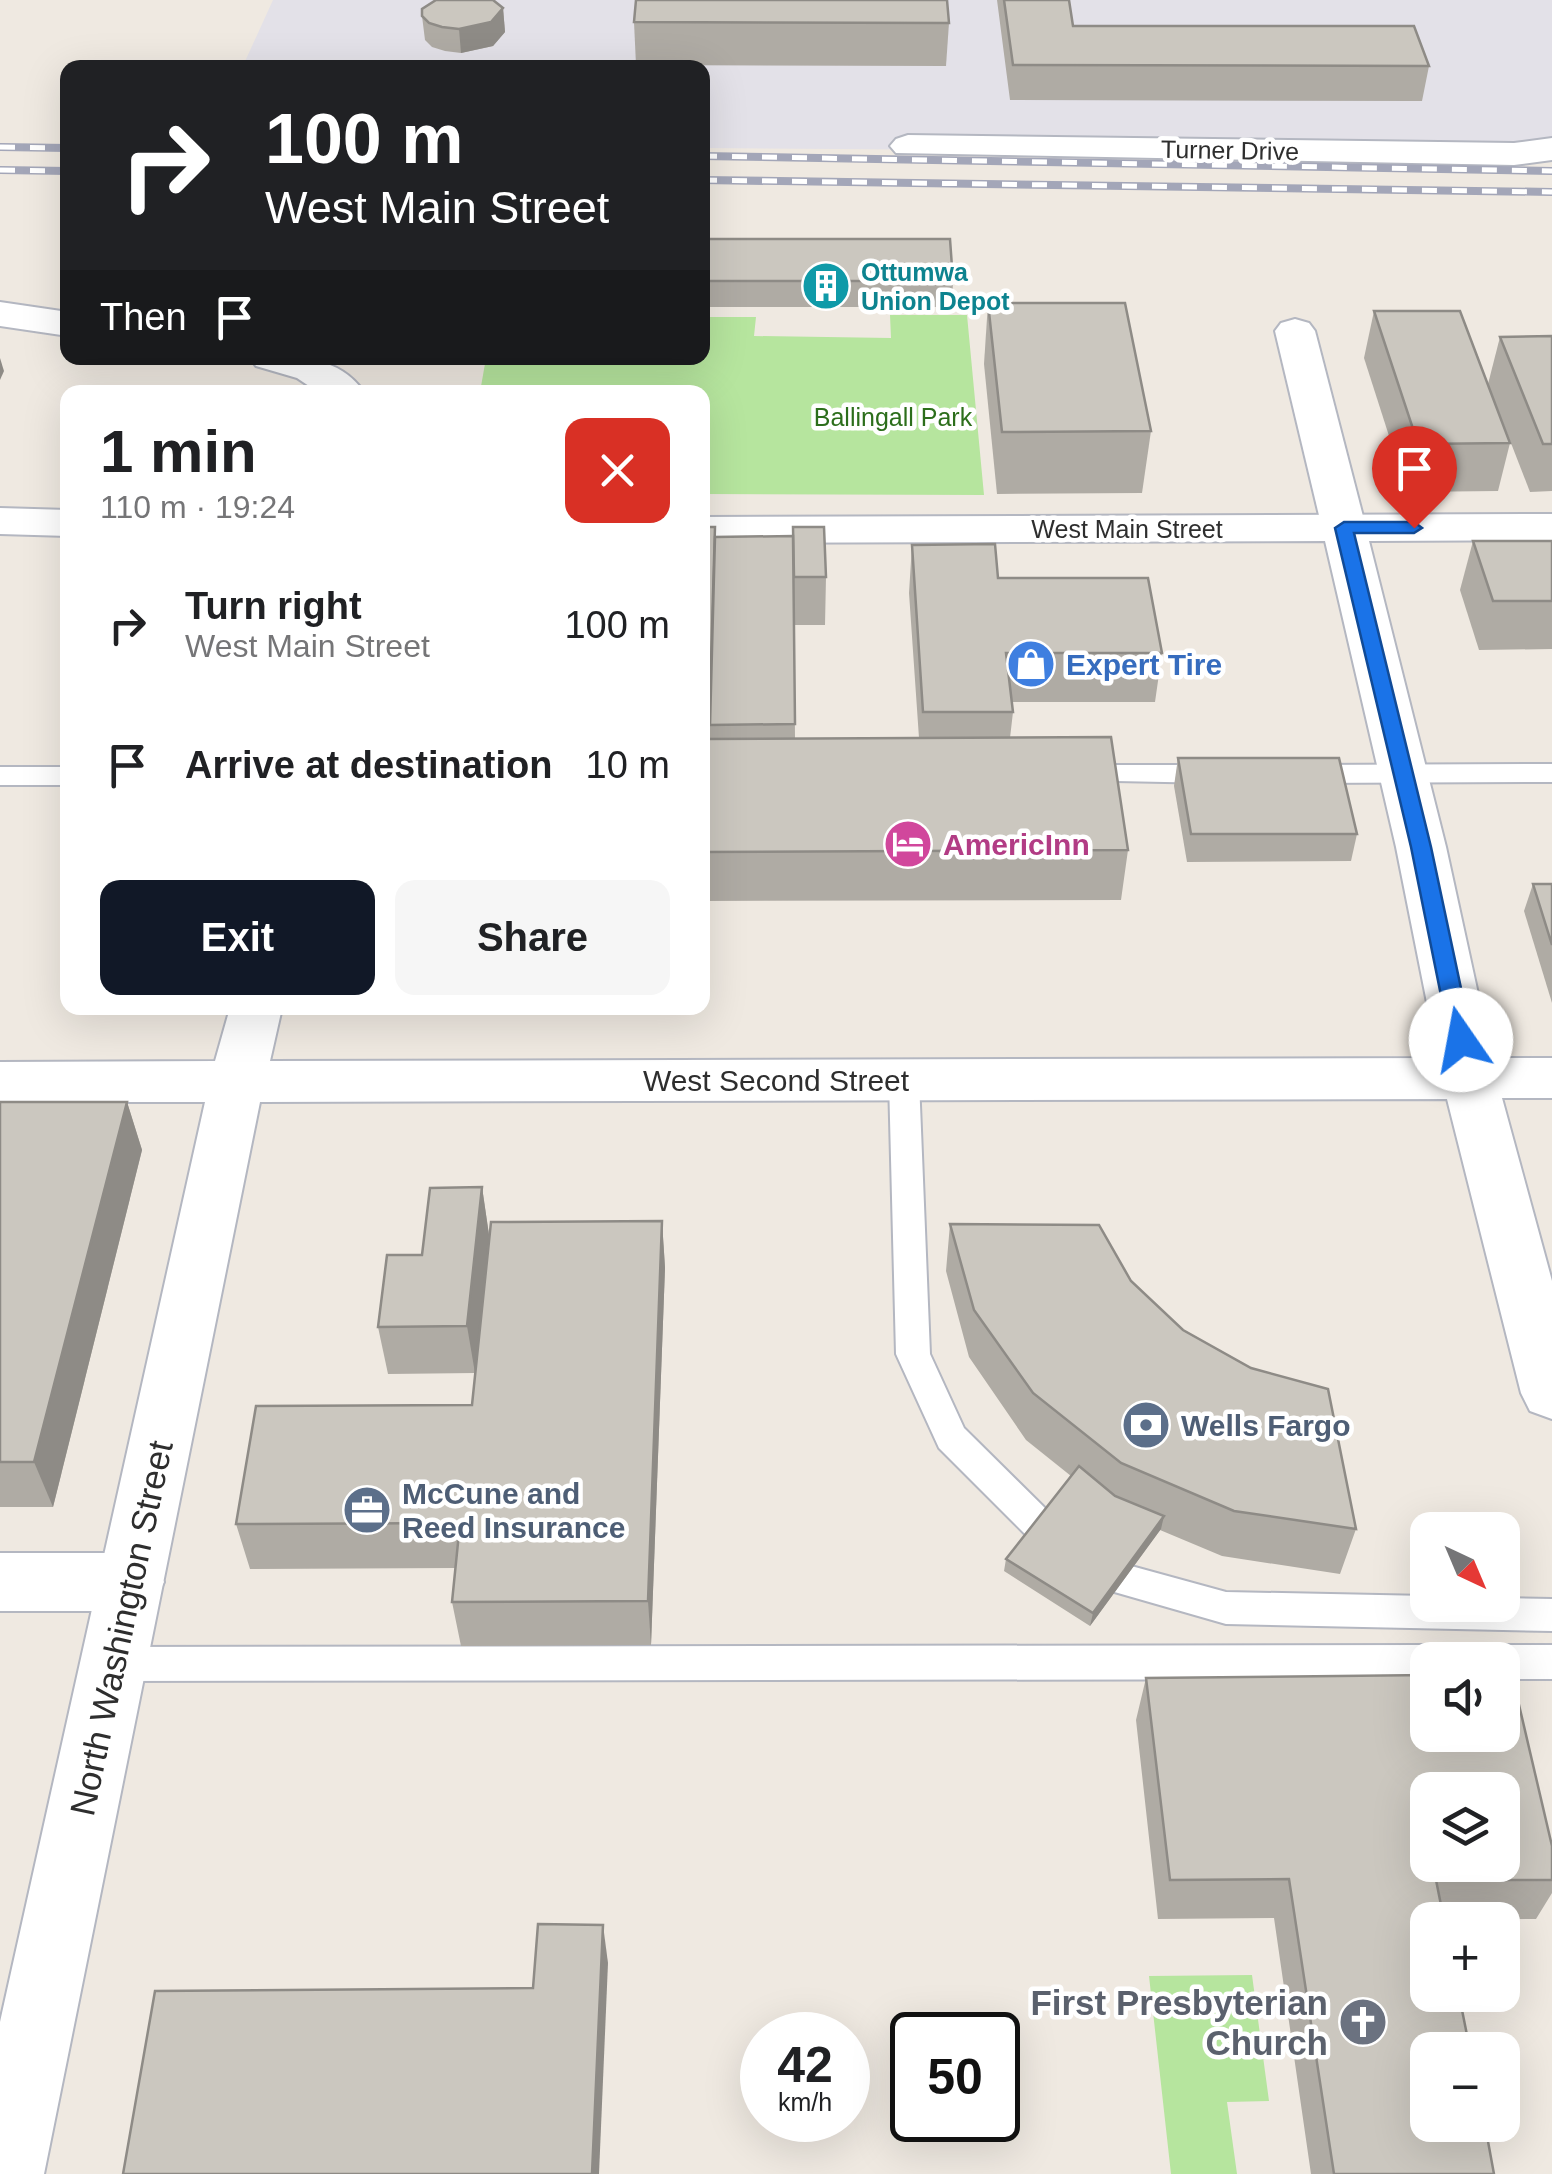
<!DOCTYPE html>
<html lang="en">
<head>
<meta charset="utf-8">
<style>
	:root { --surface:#fff; --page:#f6f6f6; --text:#202124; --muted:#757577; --accent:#111827 }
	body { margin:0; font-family:Arial,sans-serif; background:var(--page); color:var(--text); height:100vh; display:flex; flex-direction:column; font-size:38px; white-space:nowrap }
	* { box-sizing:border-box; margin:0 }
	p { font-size:32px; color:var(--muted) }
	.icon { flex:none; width:55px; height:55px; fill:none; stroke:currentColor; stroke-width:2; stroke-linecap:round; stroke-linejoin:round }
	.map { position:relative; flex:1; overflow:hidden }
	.panel { position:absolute; left:60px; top:385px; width:650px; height:630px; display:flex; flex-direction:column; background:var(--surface); border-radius:20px; box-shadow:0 10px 40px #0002 }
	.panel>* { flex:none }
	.hud { position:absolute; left:60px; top:60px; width:650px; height:305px; border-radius:20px; box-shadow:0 10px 40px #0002; background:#202124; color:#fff; overflow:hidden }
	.needle { width:65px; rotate:136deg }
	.buttons { position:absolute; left:1410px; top:1512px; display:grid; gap:20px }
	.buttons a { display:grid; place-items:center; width:110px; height:110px; border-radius:20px; background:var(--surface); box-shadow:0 10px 40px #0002; font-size:50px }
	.speed { position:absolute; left:740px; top:2012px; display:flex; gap:20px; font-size:50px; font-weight:700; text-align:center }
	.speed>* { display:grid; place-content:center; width:130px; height:130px; border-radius:50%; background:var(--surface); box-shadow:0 10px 40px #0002; line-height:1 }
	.speed small { font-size:25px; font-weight:400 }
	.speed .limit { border:5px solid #111; border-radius:15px; background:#fff; color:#111 }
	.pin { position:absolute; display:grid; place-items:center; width:85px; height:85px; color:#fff; margin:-102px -42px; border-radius:50% 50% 50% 0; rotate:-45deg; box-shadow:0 0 10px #0007 }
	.pin .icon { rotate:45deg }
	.me { position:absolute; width:110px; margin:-55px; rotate:348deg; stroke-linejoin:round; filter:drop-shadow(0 0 8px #0008) }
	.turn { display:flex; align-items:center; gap:35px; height:210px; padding:0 40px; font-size:45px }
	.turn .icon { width:130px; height:130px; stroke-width:2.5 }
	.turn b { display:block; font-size:70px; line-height:85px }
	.then { display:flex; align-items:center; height:95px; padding:0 40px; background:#0003; gap:20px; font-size:38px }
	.round { display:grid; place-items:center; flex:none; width:105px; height:105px; border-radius:20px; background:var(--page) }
	.head { display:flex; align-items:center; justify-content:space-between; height:170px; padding:0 40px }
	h1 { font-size:60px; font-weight:800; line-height:75px }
	.action { display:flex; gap:20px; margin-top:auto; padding:20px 40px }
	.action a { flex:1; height:115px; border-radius:20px; background:var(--accent); color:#fff; font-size:40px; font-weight:800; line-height:115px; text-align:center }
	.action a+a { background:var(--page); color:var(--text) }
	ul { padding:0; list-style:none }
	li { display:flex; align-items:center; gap:30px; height:140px; padding:0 40px }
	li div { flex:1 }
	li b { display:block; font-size:38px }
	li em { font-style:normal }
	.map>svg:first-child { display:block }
	.industrial { fill:#e3e1e8 }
	.green { fill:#b6e59e }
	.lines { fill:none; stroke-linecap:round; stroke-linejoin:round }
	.lane-casing { stroke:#b4b7c1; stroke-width:4 }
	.street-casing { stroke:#b4b7c1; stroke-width:4 }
	.secondary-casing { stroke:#b4b7c1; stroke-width:4 }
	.lane { fill:#fff; fill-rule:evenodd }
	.street { fill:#fff; fill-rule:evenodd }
	.secondary { fill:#fff; fill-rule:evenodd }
	.rail-casing { stroke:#a3a6b8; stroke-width:8 }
	.rail { stroke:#fff; stroke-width:5; stroke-dasharray:15; stroke-linecap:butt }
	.wall { fill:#afaba4 }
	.shaded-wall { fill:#8e8b86 }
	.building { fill:#cbc7bf; stroke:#8e8b86; stroke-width:2.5; fill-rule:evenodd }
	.route { fill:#1a73e8; stroke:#114b97; stroke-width:2.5 }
	.labels { text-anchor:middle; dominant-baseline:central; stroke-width:9; stroke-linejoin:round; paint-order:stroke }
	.far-street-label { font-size:25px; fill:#2e2e2e; stroke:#fff }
	.far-culture-label { font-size:25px; font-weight:bold; fill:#0d838f; stroke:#fff; text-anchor:start }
	.far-park-label { font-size:25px; fill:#2c6e1b; stroke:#fff }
	.shop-label { font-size:30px; font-weight:bold; fill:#366cbe; stroke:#fff; text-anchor:start }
	.hotel-label { font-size:30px; font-weight:bold; fill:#b23c85; stroke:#fff; text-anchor:start }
	.street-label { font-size:30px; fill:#2e2e2e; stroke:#fff }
	.service-label { font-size:30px; font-weight:bold; fill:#4e5e75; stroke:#fff; text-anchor:start }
	.near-street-label { font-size:35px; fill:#2e2e2e; stroke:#fff }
	.near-worship-label { font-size:35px; font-weight:bold; fill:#5b616d; stroke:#fff; text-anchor:end }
</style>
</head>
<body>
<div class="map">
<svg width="1552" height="2174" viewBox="0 0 1552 2174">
	<rect width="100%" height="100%" fill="#efe9e1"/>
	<polygon class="industrial" points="273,0 1552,0 1552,154 703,148 702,68 242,68"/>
	<g class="green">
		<polygon points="890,315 967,315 984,495 703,494 702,392 480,392 486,358 702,358 703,317 756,317 754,336 891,338"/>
		<polygon points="1252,1975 1269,2101 1227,2102 1237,2174 1171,2174 1149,1976"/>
	</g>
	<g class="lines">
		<g class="lane-casing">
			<g id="lane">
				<polygon points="1552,764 1552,782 1305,783 1292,774 1305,765"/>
				<polygon points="1075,765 1214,765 1227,774 1214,783 1066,780 1062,774"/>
				<rect x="0" y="767" width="68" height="18"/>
				<polygon points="904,1069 915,1072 919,1080 930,1354 964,1428 1052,1515 1058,1526 1052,1537 1040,1541 1028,1537 939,1448 896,1354 889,1080 893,1072"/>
				<polygon points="1124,1564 1226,1592 1428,1596 1428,1605 1502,1605 1502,1598 1552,1599 1552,1631 1226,1624 1111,1591 1106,1580 1111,1569"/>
				<polygon points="1428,1645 1441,1650 1445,1660 1428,1660 1428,1679 113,1681 100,1676 95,1664 100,1652 113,1647"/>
				<polygon points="1502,1645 1552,1645 1552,1679 1502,1679 1502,1660 1485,1660 1489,1650"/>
			</g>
		</g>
		<g class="street-casing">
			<g id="street">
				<polygon points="908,135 1514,143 1552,138 1552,160 1514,165 896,153 890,146 896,139"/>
				<polygon points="1295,319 1309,323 1315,331 1366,528 1359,537 1344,541 1329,537 1322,528 1275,331 1281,323"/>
				<polygon points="0,1553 131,1553 154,1562 164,1582 154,1602 131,1611 0,1611"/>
			</g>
		</g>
		<g class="secondary-casing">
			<g id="secondary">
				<polygon points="0,302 68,312 68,336 0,326"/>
				<path d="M 250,358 C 291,355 338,354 364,392 L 318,392 L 297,378 L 256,366 Z"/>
				<polygon points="0,508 68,510 68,536 0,534"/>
				<polygon points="1552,514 1552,540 1369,541 1446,847 1492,1058 1552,1058 1552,1098 1502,1098 1552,1281 1552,1419 1530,1411 1521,1393 1447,1099 260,1102 44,2174 0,2174 0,2022 205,1102 0,1102 0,1062 215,1061 230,1008 282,1008 270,1061 1438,1058 1396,847 1325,541 702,543 702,517"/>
			</g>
		</g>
		<use href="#lane" class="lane"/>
		<use href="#street" class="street"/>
		<use href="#secondary" class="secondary"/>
		<g class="rail-casing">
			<g id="rail">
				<polyline points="0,147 68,148"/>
				<polyline points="702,156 1552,171"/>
				<polyline points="0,170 68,171"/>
				<polyline points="702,180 1552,192"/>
			</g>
		</g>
		<use href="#rail" class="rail"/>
	</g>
	<g class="wall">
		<polygon points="997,0 1069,0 1073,26 1429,66 1422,101 1010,100"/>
		<polygon points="503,8 505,32 493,46 461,53 445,51 432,47 425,40 422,16"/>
		<polygon points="634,22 949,23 946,66 636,65"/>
		<polygon points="702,239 953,281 952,307 702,307"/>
		<polygon points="988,303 1151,431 1142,493 997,494 984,364"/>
		<polygon points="1374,311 1510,443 1498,491 1407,492 1364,358"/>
		<polygon points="1552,336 1552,491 1530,492 1488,384 1500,337"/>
		<polygon points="702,527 715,537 826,577 825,625 794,625 795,738 919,738 909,593 912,545 998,578 1162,653 1155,702 1012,702 1013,712 1010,738 1128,850 1121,900 702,901"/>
		<polygon points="1473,541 1552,541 1552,649 1479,650 1460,590"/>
		<polygon points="1178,758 1357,834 1351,861 1187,862 1174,786"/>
		<polygon points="1533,884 1552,884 1552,1003 1524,911"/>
		<polygon points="0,1102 127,1102 142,1150 53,1507 0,1507"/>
		<polygon points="482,1187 489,1235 475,1373 388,1374 378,1327 422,1255"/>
		<polygon points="662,1221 665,1268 651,1645 461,1646 452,1602 455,1568 250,1569 236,1524 472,1405"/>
		<polygon points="950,1224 1131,1281 1356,1529 1340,1574 1222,1556 1160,1530 1090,1626 1004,1571 1006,1559 1071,1476 1026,1440 969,1357 946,1271"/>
		<polygon points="1146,1678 1552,1846 1552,1893 1536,1919 1428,1920 1494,2174 1311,2174 1274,1918 1158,1919 1136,1720"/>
	</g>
	<g class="shaded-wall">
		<polygon points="503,8 505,32 493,46 461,53 459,29"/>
		<polygon points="0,358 4,371 0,380"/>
		<polygon points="127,1102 142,1150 53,1507 34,1462"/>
		<polygon points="482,1187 489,1235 475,1373 467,1326"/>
		<polygon points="662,1221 665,1268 651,1645 648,1601"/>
		<polygon points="1164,1516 1161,1529 1090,1626 1093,1613"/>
		<polygon points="603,1925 608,1963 599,2174 592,2174"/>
	</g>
	<g class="building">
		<polygon points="436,0 493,0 503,8 491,22 459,29 442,27 429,23 422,16 422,9"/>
		<polygon points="636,0 947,0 949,23 634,22"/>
		<polygon points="1004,0 1069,0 1073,26 1414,26 1429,66 1013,65"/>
		<polygon points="702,239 950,239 953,281 702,281"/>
		<polygon points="988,303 1125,303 1151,431 1002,432"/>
		<polygon points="1374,311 1460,311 1510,443 1418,444"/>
		<polygon points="1552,336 1552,444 1543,444 1500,337"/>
		<polygon points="702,527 715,527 710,697 702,697"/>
		<polygon points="793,527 824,527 826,577 794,577"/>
		<polygon points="793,536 795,724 710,725 715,537"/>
		<polygon points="1473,541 1552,541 1552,601 1493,601"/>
		<polygon points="995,544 998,578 1148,578 1162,653 1006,653 1013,712 923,712 912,545"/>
		<polygon points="1111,737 1128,850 702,852 702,739"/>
		<polygon points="1178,758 1339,758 1357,834 1191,834"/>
		<polygon points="1533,884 1552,884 1552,945"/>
		<polygon points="0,1102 127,1102 34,1462 0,1462"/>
		<polygon points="482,1187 467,1326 378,1327 387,1255 422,1255 430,1188"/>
		<polygon points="662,1221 648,1601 452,1602 460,1523 236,1524 256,1406 472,1405 491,1222"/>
		<polygon points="950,1224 1099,1225 1131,1281 1183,1330 1251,1368 1328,1389 1356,1529 1234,1511 1121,1463 1033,1393 974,1310"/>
		<polygon points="1079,1466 1115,1496 1164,1516 1093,1613 1006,1559"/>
		<path d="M 1428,1675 L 1428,1735 L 1502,1735 L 1502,1675 L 1512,1675 L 1552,1846 L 1552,1880 L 1436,1880 L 1444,1920 L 1428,1920 L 1428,1995 L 1459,1995 L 1470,2050 L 1428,2050 L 1428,2125 L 1485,2125 L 1494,2174 L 1334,2174 L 1289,1879 L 1170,1880 L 1146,1678 ZM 1428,1790 L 1502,1790 L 1502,1865 L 1428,1865 Z"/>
		<polygon points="538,1924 603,1925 592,2174 123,2174 155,1991 533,1988"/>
	</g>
	<polygon class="route" points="1344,522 1414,522 1422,528 1414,533 1354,533 1431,847 1472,1040 1461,1048 1450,1040 1411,847 1335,528"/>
	<defs>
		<g id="building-disc" transform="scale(2.5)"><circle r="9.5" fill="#0f9aa8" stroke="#fff"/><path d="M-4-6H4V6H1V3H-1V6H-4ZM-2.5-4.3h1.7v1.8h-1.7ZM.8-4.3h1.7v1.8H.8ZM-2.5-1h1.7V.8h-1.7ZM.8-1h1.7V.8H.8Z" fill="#fff"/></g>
		<g id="shop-disc" transform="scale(2.5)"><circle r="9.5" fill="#3f7fe0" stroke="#fff"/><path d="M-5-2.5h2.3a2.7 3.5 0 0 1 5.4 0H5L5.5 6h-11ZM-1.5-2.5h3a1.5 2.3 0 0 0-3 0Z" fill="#fff"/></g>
		<g id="hotel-disc" transform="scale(2.5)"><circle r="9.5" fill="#d1479c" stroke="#fff"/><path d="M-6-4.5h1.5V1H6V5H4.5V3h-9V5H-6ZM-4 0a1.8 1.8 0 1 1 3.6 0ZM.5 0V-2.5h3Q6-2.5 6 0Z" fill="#fff"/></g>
		<g id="bank-disc" transform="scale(2.5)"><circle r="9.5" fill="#5c6f8a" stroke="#fff"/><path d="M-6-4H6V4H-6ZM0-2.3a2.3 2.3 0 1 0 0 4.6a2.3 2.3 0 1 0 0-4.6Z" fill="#fff"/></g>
		<g id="office-disc" transform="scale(2.5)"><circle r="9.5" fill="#5c6f8a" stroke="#fff"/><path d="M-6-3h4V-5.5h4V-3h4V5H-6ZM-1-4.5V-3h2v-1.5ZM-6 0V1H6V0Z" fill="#fff"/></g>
		<g id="church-disc" transform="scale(2.5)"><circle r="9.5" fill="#6b7280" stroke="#fff"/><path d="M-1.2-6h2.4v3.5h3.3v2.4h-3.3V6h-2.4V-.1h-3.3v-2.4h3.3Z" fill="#fff"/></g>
	</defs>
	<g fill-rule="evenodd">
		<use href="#building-disc" x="826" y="286"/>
		<use href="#shop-disc" x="1031" y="664"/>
		<use href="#hotel-disc" x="908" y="844"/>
		<use href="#bank-disc" x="1146" y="1425"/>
		<use href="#office-disc" x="367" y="1510"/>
		<use href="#church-disc" x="1363" y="2022"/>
	</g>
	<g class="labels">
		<g class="far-street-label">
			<text transform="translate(1230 150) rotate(1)">Turner Drive</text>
			<text x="1127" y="529">West Main Street</text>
		</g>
		<g class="far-culture-label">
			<text x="861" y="272">Ottumwa<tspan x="861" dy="29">Union Depot</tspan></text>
		</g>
		<g class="far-park-label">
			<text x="893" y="417">Ballingall Park</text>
		</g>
		<g class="shop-label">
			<text x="1066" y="664">Expert Tire</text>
		</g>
		<g class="hotel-label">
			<text x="943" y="844">AmericInn</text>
		</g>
		<g class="street-label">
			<text x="776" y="1080">West Second Street</text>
		</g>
		<g class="service-label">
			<text x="1181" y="1425">Wells Fargo</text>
			<text x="402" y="1493">McCune and<tspan x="402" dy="34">Reed Insurance</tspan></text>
		</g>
		<g class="near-street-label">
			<text transform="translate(121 1628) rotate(-78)">North Washington Street</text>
		</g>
		<g class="near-worship-label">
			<text x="1328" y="2002">First Presbyterian<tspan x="1328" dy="40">Church</tspan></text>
		</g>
	</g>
</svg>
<div class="buttons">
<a><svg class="needle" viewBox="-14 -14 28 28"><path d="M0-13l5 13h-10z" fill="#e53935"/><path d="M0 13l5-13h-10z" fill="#757577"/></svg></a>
<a><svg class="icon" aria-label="sound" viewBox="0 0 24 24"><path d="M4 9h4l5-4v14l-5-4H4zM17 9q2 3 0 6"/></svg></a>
<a><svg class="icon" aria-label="layers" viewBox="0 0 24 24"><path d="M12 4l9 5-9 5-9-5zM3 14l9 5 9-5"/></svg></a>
<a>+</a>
<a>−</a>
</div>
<div class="speed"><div>42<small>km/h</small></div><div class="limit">50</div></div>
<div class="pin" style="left:1414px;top:528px;background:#d93025"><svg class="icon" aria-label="arrive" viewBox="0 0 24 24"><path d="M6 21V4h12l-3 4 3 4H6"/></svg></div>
<svg class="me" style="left:1461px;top:1040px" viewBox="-20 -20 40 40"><circle r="19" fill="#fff"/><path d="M0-13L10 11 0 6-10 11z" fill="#1a73e8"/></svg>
<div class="hud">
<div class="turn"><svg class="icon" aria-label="right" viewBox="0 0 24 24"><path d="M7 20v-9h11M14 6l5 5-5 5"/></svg><div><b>100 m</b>West Main Street</div></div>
<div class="then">Then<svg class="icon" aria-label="arrive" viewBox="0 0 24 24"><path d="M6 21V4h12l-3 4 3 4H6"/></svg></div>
</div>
<section class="panel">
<div class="head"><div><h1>1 min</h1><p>110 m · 19:24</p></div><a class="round" style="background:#d93025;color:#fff"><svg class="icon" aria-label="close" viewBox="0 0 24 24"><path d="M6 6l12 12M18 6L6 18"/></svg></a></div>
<ul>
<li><svg class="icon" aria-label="right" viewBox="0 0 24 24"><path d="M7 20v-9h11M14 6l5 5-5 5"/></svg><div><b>Turn right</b><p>West Main Street</p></div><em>100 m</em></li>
<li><svg class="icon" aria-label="arrive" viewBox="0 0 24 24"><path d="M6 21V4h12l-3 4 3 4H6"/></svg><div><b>Arrive at destination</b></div><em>10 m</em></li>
</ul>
<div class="action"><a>Exit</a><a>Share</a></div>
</section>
</div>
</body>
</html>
